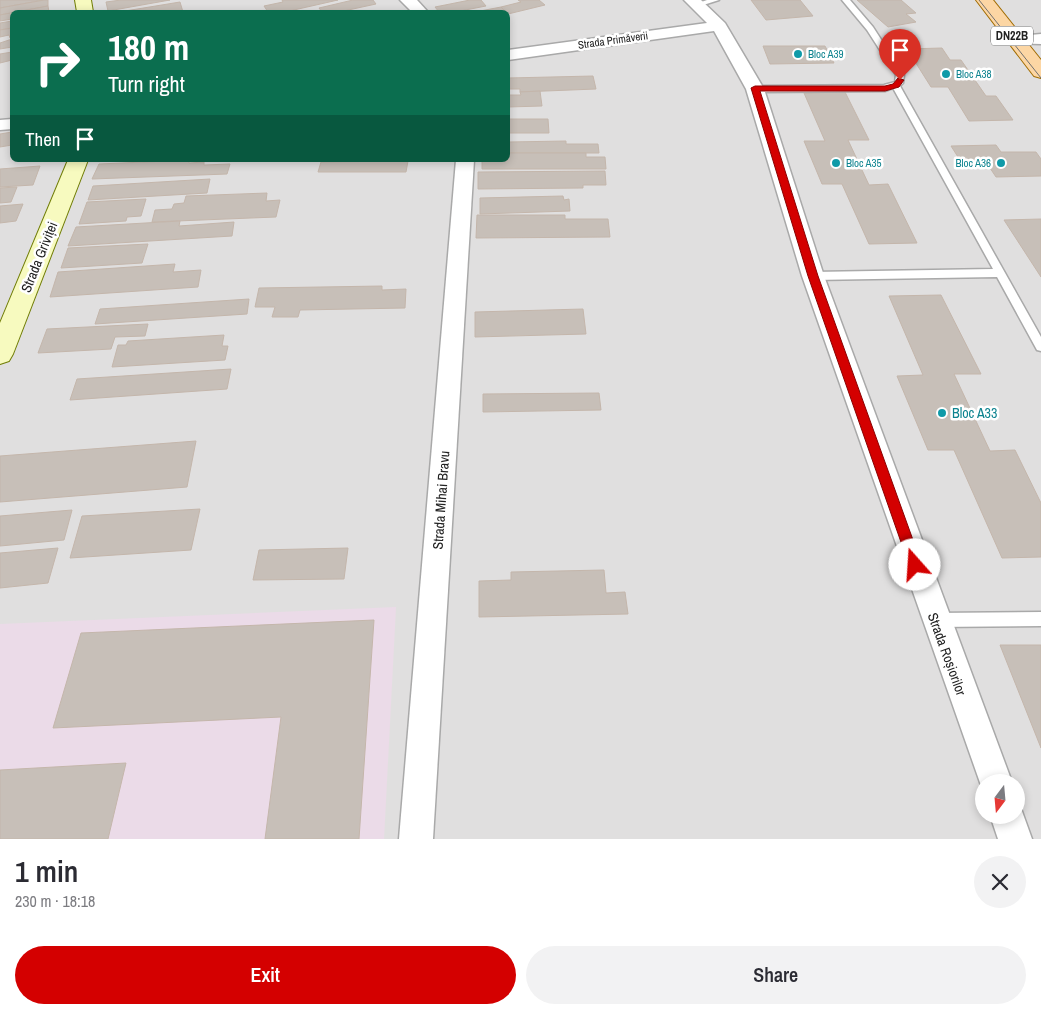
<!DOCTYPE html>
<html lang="en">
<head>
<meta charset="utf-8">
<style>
	:root { --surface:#fff; --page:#f2f2f3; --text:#2b2b33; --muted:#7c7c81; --accent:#d40000 }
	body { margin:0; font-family:"Archivo Narrow",sans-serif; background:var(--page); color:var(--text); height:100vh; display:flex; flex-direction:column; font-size:19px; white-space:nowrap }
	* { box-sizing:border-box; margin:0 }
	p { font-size:16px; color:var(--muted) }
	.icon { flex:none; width:28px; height:28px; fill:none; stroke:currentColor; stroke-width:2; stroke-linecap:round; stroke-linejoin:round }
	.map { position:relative; height:839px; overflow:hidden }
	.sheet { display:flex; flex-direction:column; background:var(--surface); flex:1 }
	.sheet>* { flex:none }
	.guide { position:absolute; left:10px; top:10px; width:500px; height:152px; border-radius:8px; box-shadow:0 2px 8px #0003; background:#0b6e4f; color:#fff; overflow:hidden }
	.needle { width:32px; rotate:196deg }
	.buttons { position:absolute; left:975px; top:774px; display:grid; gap:10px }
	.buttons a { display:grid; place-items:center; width:50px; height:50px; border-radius:50%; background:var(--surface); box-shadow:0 2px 8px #0003; font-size:25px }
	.pin { position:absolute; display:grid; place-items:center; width:42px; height:42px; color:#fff; margin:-51px -21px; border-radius:50% 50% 50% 0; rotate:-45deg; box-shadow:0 0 5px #0007 }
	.pin .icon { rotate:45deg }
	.me { position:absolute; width:55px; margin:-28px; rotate:341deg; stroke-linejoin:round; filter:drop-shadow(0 0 4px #0008) }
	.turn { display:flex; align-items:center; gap:18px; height:105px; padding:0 15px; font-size:22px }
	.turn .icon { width:65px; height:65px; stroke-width:2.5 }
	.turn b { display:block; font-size:35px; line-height:42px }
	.then { display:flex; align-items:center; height:48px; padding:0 15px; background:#0003; gap:10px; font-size:19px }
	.round { display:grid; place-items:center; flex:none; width:52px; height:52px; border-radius:26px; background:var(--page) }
	.summary { display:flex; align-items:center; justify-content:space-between; height:85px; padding:0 15px }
	h1 { font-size:30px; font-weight:600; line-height:38px }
	.button { display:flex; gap:10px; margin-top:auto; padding:10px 15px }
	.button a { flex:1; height:58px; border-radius:30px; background:var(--accent); color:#fff; font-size:20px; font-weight:600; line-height:58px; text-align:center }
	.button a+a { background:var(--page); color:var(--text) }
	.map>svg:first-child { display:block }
	.residential { fill:#e0dfdf; fill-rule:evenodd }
	.industrial { fill:#ebdbe8 }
	.building { fill:#c7bfb8; stroke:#c4b6ab }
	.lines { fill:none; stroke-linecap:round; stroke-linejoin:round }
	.service-casing { stroke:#a9a9a9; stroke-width:3 }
	.minor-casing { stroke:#a9a9a9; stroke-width:3 }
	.secondary-casing { stroke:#707d05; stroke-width:2 }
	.primary-casing { stroke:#a06b00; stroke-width:2 }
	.service { fill:#fff; fill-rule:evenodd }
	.minor { fill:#fff; fill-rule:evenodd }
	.secondary { fill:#f7fabf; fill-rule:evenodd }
	.primary { fill:#fcd6a4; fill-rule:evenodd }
	.tram { stroke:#707070; stroke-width:1 }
	.route { fill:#d40000; stroke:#8a0000 }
	.culture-dot { fill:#0f9aa8; stroke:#fff; stroke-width:2 }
	.labels { text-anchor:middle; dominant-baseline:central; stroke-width:5; stroke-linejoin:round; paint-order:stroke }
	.far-street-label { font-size:11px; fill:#222; stroke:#fff }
	.far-culture-label { font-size:11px; fill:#0d838f; stroke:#fff; text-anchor:start }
	.shield { fill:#fff; stroke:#646464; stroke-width:1 }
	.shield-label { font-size:12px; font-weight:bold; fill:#222 }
	.street-label { font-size:14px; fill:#222; stroke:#fff }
	.culture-label { font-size:14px; fill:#0d838f; stroke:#fff; text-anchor:start }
</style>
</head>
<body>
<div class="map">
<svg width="1041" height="839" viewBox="0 0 1041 839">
	<rect width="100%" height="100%" fill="#f2efe9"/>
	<path class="residential" d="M 0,0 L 1041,0 L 1041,839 L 0,839 ZM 12,12 L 508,12 L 508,160 L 12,160 ZM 984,782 L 1016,782 L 1016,815 L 984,815 Z"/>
	<polygon class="industrial" points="396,607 384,839 0,839 0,624"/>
	<g class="building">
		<polygon points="0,0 44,0 0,8"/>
		<polygon points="44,0 48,0 48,6 0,15 0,8"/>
		<polygon points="121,0 170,0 108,11 106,2"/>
		<polygon points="282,0 338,0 285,12 268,12 264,6 283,2"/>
		<polygon points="353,0 373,0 376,4 339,12 322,12 319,8"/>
		<polygon points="470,0 481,0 486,6 455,12 439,12 435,7"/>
		<polygon points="518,0 539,0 545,5 508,14 501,7 521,2"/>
		<polygon points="751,0 800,0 813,16 766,20"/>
		<polygon points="857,0 901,0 916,13 906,14 916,22 888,27"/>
		<polygon points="180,2 183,12 119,12"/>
		<polygon points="48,6 49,12 12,12 12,19 0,21 0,15"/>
		<polygon points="501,7 506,12 475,12"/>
		<polygon points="12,21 12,28 0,30 0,23"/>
		<polygon points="12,28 12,37 10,38 9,35 0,37 0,30"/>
		<polygon points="12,39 12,47 0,49 0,43"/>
		<polygon points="763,46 825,46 834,63 770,64"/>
		<polygon points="942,48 950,60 961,60 986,96 996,96 1013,120 969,121 948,87 931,87 907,49"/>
		<polygon points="12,52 12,60 0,63 0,54"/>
		<polygon points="593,76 596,89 520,92 520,89 508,89 508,78"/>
		<polygon points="540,91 542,106 508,107 508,95 521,95 520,92"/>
		<polygon points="845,92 869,140 848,140 869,185 888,184 917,243 869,244 842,184 822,184 804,141 825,141 804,93"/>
		<polygon points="508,119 548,119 549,133 508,133"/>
		<polygon points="12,132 12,145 0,147 0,134"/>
		<polygon points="566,141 566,144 598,144 599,153 508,153 508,142"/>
		<polygon points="996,145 1001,152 1036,152 1041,159 1041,176 996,177 990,168 965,168 951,146"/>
		<polygon points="508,153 586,153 586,157 605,157 606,169 482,169 482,160 508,160"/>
		<polygon points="189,160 189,163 204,162 204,165 230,164 227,174 92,179 99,164"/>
		<polygon points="321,160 398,160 321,162"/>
		<polygon points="398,161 408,161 406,172 318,172 321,162"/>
		<polygon points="40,166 33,185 0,187 0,169"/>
		<polygon points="605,171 606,185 583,185 583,188 478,189 478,172"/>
		<polygon points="210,179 207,193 88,200 93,186"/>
		<polygon points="17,187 11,202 0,203 0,188"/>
		<polygon points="267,193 266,201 280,200 276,217 152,222 155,210 172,209 174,204 184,203 186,196"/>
		<polygon points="563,196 564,200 569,199 570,211 480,214 480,198"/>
		<polygon points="146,199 141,216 127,217 126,221 79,224 87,202"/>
		<polygon points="23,204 16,221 0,223 0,206"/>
		<polygon points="477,215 565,215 565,219 608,219 610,237 476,238"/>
		<polygon points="1041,219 1041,277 1004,220"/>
		<polygon points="180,221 179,226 234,222 232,236 68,246 76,227"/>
		<polygon points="148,244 142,263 61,268 68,248"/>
		<polygon points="175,264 173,272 201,270 198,287 50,297 58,272"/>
		<polygon points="382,286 382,290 406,289 405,308 300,310 298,317 272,317 275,307 255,307 259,288"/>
		<polygon points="941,295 981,374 954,374 990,451 1015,450 1041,503 1041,557 1002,558 954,450 928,450 897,376 923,375 889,296"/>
		<polygon points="249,299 247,314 95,324 100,309"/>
		<polygon points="583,309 586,334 475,337 475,312"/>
		<polygon points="148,324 145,336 115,337 111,349 38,353 47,329"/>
		<polygon points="224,335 222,346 228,346 225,360 112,367 118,345 126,345 128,341"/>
		<polygon points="231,369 227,389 70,400 77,379"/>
		<polygon points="599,393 601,410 483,412 483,394"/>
		<polygon points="196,441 187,487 0,502 0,456"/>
		<polygon points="200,509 191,550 70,558 82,516"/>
		<polygon points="72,510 64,540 0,546 0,516"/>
		<polygon points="58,548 48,583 0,588 0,553"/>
		<polygon points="348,548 344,579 253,580 259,550"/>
		<polygon points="604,570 606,593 625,592 628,614 479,617 479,581 511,580 511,572"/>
		<polygon points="374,620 359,839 265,839 281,717 53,728 81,633"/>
		<polygon points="1000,645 1041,645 1041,748"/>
		<polygon points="126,763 108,839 0,839 0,770"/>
	</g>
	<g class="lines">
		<g class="service-casing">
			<g id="service">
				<polygon points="707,0 719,0 697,7 693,5"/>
				<polygon points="842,0 850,0 873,27 904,75 903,83 900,86 1041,337 1041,351 1037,350 997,277 813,280 808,276 813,272 993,269 893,88 885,91 755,92 751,89 755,86 884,85 895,82 896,75 867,30"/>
				<polygon points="1041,612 1041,626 935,627 930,625 928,620 930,615 935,613"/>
			</g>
		</g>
		<g class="minor-casing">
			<g id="minor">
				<polygon points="400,0 417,0 428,12 412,12"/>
				<polygon points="684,0 701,0 725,23 764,89 824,276 1012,782 984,782 984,794 802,276 746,89 714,31 508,60 508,50 707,23"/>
				<polygon points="1041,34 1041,44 1009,43 1007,40 1009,37"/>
				<polygon points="12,119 12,129 0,130 0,120"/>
				<polygon points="456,160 474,160 433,839 399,839"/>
				<polygon points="1016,802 1019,803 1032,839 998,839 990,815 1016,815"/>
			</g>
		</g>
		<g class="secondary-casing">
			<g id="secondary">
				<polygon points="75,0 91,0 93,12 77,12"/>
				<polygon points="68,160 88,160 13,354 9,361 0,364 0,323"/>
			</g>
		</g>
		<g class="primary-casing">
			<polygon id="primary" points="976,0 993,0 1041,60 1041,78 1034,76"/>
		</g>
		<use href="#service" class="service"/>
		<use href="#minor" class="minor"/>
		<use href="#secondary" class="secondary"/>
		<use href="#primary" class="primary"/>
		<polyline class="tram" points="979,0 1041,78"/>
	</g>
	<polygon class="route" points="898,78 904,80 899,87 885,91 760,91 818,276 922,565 920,570 915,571 911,570 909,565 808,276 751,88 755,86 885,86 893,84"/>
	<g class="culture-dot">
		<circle cx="798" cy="54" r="5"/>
		<circle cx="946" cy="74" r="5"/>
		<circle cx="836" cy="163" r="5"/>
		<circle cx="1001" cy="163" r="5"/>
		<circle cx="942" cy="413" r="5"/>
	</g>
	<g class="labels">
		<g class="far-street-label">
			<text transform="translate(613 40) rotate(-8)">Strada Primăverii</text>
		</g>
		<g class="far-culture-label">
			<text x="808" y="54">Bloc A39</text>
			<text x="956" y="74">Bloc A38</text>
			<text x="846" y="163">Bloc A35</text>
			<text x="991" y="163" text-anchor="end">Bloc A36</text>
		</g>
		<rect class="shield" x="991" y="26.5" width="42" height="19" rx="4"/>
		<g class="shield-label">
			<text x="1012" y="36">DN22B</text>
		</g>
		<g class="street-label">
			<text transform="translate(39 257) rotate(-68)">Strada Griviței</text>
			<text transform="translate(441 500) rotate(-86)">Strada Mihai Bravu</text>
			<text transform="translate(947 654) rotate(70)">Strada Roșiorilor</text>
		</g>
		<g class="culture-label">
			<text x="952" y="413">Bloc A33</text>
		</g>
	</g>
</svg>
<div class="buttons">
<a><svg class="needle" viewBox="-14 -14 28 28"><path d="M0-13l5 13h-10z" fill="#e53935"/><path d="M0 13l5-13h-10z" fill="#7c7c81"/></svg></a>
</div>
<div class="pin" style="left:900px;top:80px;background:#d93025"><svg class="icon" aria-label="arrive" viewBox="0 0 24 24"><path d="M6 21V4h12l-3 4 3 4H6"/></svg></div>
<svg class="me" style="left:915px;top:565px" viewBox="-20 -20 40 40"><circle r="19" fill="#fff"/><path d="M0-13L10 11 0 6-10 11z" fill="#d40000"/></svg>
<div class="guide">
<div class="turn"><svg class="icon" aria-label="right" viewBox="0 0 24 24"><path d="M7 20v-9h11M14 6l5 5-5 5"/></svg><div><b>180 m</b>Turn right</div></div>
<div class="then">Then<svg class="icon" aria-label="arrive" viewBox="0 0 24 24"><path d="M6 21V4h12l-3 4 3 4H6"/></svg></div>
</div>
</div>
<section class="sheet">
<div class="summary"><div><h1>1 min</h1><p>230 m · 18:18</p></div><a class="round"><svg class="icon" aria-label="close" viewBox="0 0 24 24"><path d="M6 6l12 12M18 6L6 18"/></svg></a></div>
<div class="button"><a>Exit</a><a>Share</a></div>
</section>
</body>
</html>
